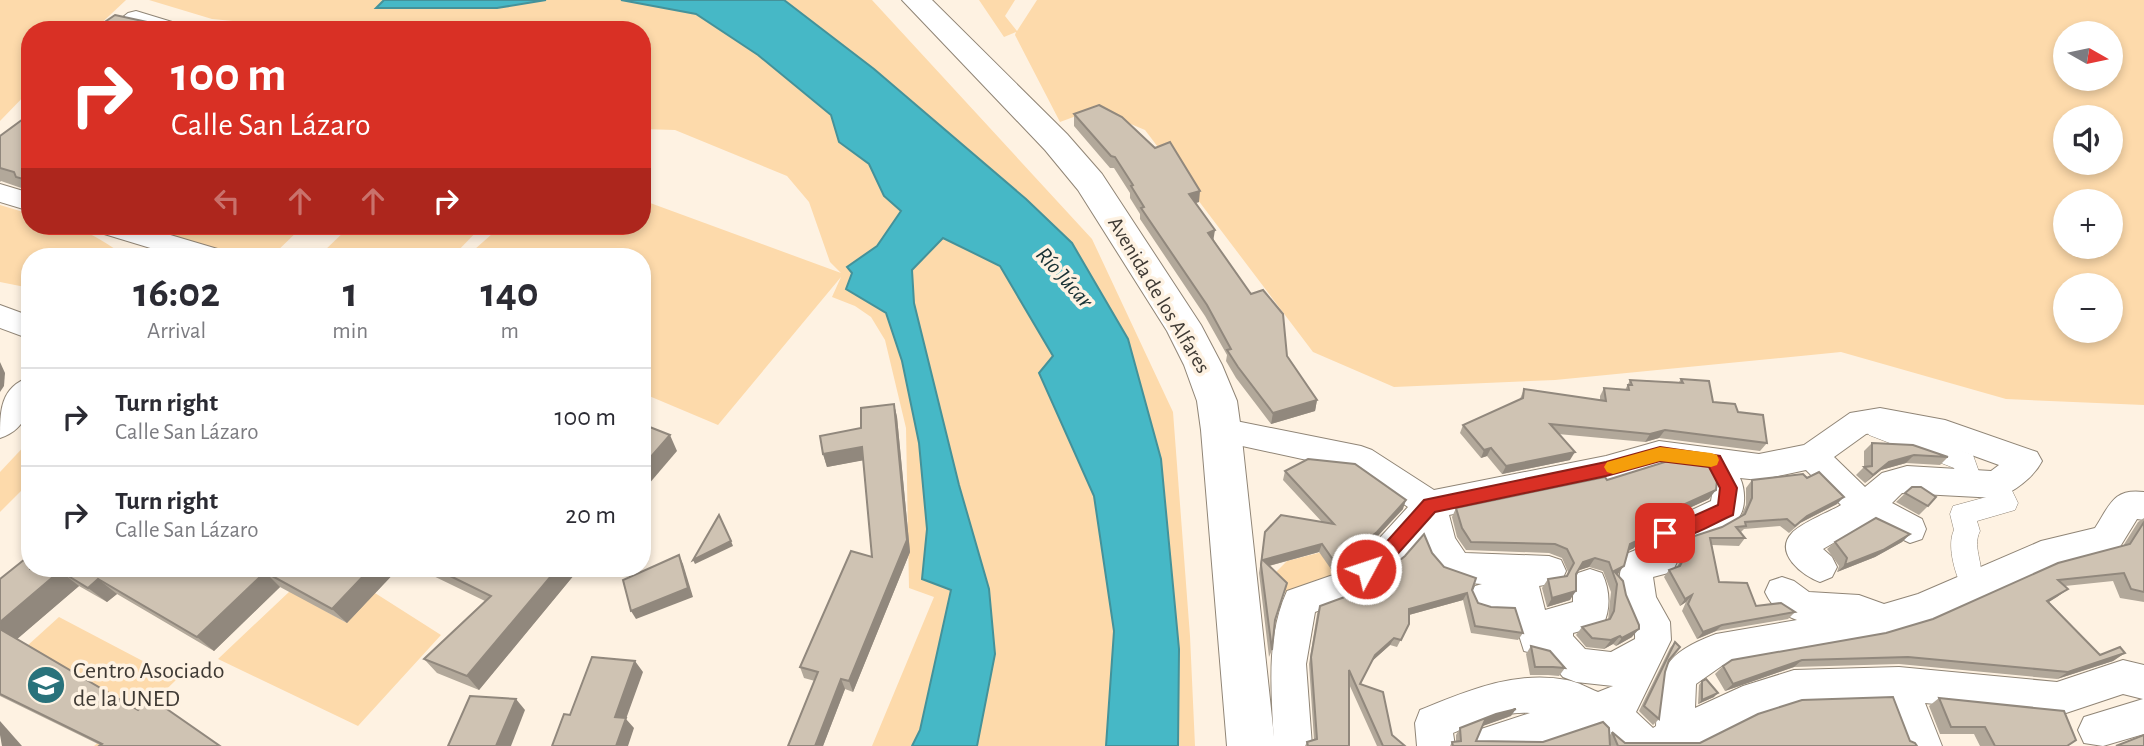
<!DOCTYPE html>
<html lang="en">
<head>
<meta charset="utf-8">
<style>
	:root { --surface:#fff; --page:#f2f2f3; --text:#2b2b33; --muted:#7c7c81; --line:#e1e1e2 }
	body { margin:0; font-family:"Alegreya Sans",sans-serif; background:var(--page); color:var(--text); height:100vh; display:flex; flex-direction:column; font-size:26px; white-space:nowrap }
	* { box-sizing:border-box; margin:0 }
	p { font-size:23px; color:var(--muted) }
	.icon { flex:none; width:38px; height:38px; fill:none; stroke:currentColor; stroke-width:2; stroke-linecap:round; stroke-linejoin:round }
	.map { position:relative; flex:1; overflow:hidden }
	.panel { position:absolute; left:21px; top:248px; width:630px; height:329px; display:flex; flex-direction:column; background:var(--surface); border-radius:28px; box-shadow:0 4px 10px #0003 }
	.panel>* { flex:none }
	.hud { position:absolute; left:21px; top:21px; width:630px; height:214px; border-radius:28px; box-shadow:0 4px 10px #0003; background:#d93025; color:#fff; overflow:hidden }
	.needle { width:46px; rotate:99deg }
	.controls { position:absolute; left:2053px; top:21px; display:grid; gap:14px }
	.controls a { display:grid; place-items:center; width:70px; height:70px; border-radius:50%; background:var(--surface); box-shadow:0 4px 10px #0003; font-size:35px }
	.pin { position:absolute; display:grid; place-items:center; width:60px; height:60px; color:#fff; margin:-30px; border-radius:14px; box-shadow:0 4px 10px #0006 }
	.me { position:absolute; width:77px; margin:-38px; rotate:50deg; stroke-linejoin:round; filter:drop-shadow(0 0 5px #0008) }
	.turn { display:flex; align-items:center; gap:24px; height:147px; padding:0 35px; font-size:32px }
	.turn .icon { width:91px; height:91px; stroke-width:2.5 }
	.turn b { display:block; font-size:49px; line-height:60px }
	.lanes { display:flex; align-items:center; height:66px; padding:0 35px; background:#0003; justify-content:center; gap:35px; direction:ltr }
	.lanes .off { opacity:.35 }
	.eta { display:flex; justify-content:space-evenly; align-items:center; height:119px; text-align:center }
	.eta b { font-size:42px; font-weight:700; line-height:49px }
	ul { padding:0; list-style:none }
	li { display:flex; align-items:center; gap:21px; height:98px; padding:0 35px; border-top:2px solid var(--line) }
	li div { flex:1 }
	li b { display:block; font-size:26px }
	li em { font-style:normal }
	.map>svg:first-child { display:block }
	.green { fill:#fddaab; fill-rule:evenodd }
	.water { fill:#46b8c6; stroke:#44929a; stroke-width:2 }
	.lines { fill:none; stroke-linecap:round; stroke-linejoin:round }
	.pedestrian-casing { stroke:#908576; stroke-width:1 }
	.minor-casing { stroke:#908576; stroke-width:2 }
	.tertiary-casing { stroke:#908576; stroke-width:2 }
	.pedestrian { fill:#fff; fill-rule:evenodd }
	.minor { fill:#fff; fill-rule:evenodd }
	.tertiary { fill:#fff; fill-rule:evenodd }
	.wall { fill:#b2a89a }
	.shaded-wall { fill:#91887d }
	.building { fill:#cfc3b3; stroke:#91887d; stroke-width:2 }
	.route { fill:#d93025; stroke:#8d1f18; stroke-width:2 }
	.slow { fill:#f59e0b }
	.labels { text-anchor:middle; dominant-baseline:central; stroke-width:7; stroke-linejoin:round; paint-order:stroke }
	.street-label { font-size:21px; fill:#3f3a34; stroke:#fef2e2 }
	.water-label { font-size:23px; font-style:italic; fill:#183134; stroke:#fef2e2 }
	.near-poi-label { font-size:24px; fill:#3f3a34; stroke:#fef2e2; text-anchor:start }
</style>
</head>
<body>
<div class="map">
<svg width="2144" height="746" viewBox="0 0 2144 746">
	<rect width="100%" height="100%" fill="#fef2e2"/>
	<g class="green">
		<polygon points="0,0 126,0 94,30 30,30 30,90 0,121"/>
		<polygon points="149,0 872,0 1092,239 1173,412 1190,636 1195,746 872,746 934,597 909,588 906,428 885,340 871,317 855,306 832,297 841,277 718,425 642,393 642,257 466,257 501,226 642,226 642,200 841,273 830,262 809,202 787,176 675,130 642,129 642,30 326,30 212,19"/>
		<path d="M 979,0 L 1015,0 L 1005,16 L 1017,31 L 1037,0 L 2144,0 L 2144,405 L 2006,399 L 1841,352 L 1555,380 L 1394,387 L 1313,352 L 1145,130 L 1095,109 L 1060,122 L 1015,35 L 1016,32 L 1004,37 ZM 2065,33 L 2110,33 L 2110,79 L 2065,79 ZM 2065,117 L 2110,117 L 2110,163 L 2065,163 ZM 2065,201 L 2110,201 L 2110,247 L 2065,247 ZM 2065,285 L 2110,285 L 2110,331 L 2065,331 Z"/>
		<path d="M 0,205 L 30,214 L 30,226 C 80,226 86,229 127,257 L 30,257 L 30,288 L 0,282 Z"/>
		<polygon points="137,226 303,226 271,257 231,257 230,254"/>
		<polygon points="350,226 482,226 452,257 333,257 321,254"/>
		<polygon points="30,440 30,482 0,512 0,472"/>
		<polygon points="1322,552 1343,582 1292,599 1271,577 1287,561"/>
		<polygon points="290,591 345,622 375,593 441,635 358,726 218,659"/>
		<polygon points="59,617 177,679 108,746 94,746 135,710 27,646"/>
	</g>
	<g class="water">
		<polygon points="384,0 546,0 497,8 376,8"/>
		<polygon points="621,0 784,0 874,69 1026,199 1072,243 1128,339 1161,459 1179,649 1178,746 1106,746 1114,631 1094,496 1039,373 1053,356 1000,266 943,238 912,270 914,303 959,485 989,589 995,654 977,746 912,746 920,730 951,590 922,579 927,529 919,443 902,361 886,313 846,289 852,273 847,267 877,246 901,211 884,196 869,164 839,142 831,115 758,55 696,14"/>
	</g>
	<g class="lines">
		<g class="pedestrian-casing">
			<g id="pedestrian">
				<polygon points="1877,418 1973,455 1983,483 1980,490 1971,493 1962,490 1954,468 1869,435 1865,428 1869,421"/>
				<path d="M 1997,475 L 2006,478 L 2018,503 L 2015,510 L 1977,521 L 1980,531 C 1971,549 1987,567 1979,585 L 1970,588 L 1961,585 C 1954,571 1947,544 1954,530 L 1950,514 L 1953,506 L 1990,496 L 1985,485 L 1988,478 Z"/>
			</g>
		</g>
		<g class="minor-casing">
			<g id="minor">
				<polygon points="136,11 182,25 185,30 150,30 139,26 134,30 107,30 128,13"/>
				<polygon points="0,184 30,193 30,211 0,202"/>
				<polygon points="97,226 140,226 221,250 225,257 180,257 101,233"/>
				<polygon points="0,305 30,316 30,339 0,328"/>
				<path d="M 30,377 C 30,404 30,428 0,438 C 0,411 0,387 30,377 Z"/>
				<path d="M 1880,408 L 1945,420 L 2037,452 L 2042,461 C 2034,477 2014,492 1997,498 L 1902,493 L 1892,503 L 1922,519 L 1926,529 L 1922,539 L 1910,543 L 1868,523 L 1823,549 L 1832,557 L 1837,567 L 1832,577 L 1820,582 C 1803,576 1773,553 1792,533 C 1801,523 1829,512 1841,505 L 1806,470 L 1759,480 L 1740,478 C 1745,488 1747,510 1737,519 C 1726,529 1685,544 1670,546 L 1677,562 L 1672,572 L 1653,577 L 1656,597 L 1670,622 L 1671,640 L 1636,712 L 1653,728 L 1656,726 C 1661,671 1658,656 1716,634 L 1797,620 C 1781,614 1772,607 1765,592 L 1770,581 L 1782,577 L 1794,581 L 1809,592 L 1859,595 L 1884,604 L 1918,594 L 2041,541 L 2095,528 C 2110,505 2113,488 2144,492 L 2144,520 L 2137,519 L 2118,550 L 2046,569 L 1923,624 L 1876,638 L 1723,665 L 1696,684 L 1695,708 L 1743,686 L 1794,670 L 1899,667 L 2057,682 L 2123,660 L 2144,665 L 2144,734 L 2103,746 L 2084,743 L 2078,730 L 2084,717 L 2143,699 L 2123,694 L 2057,716 L 1925,703 L 1942,746 L 1904,746 L 1887,701 L 1794,704 L 1750,718 L 1694,746 L 1619,746 L 1598,726 L 1538,746 L 1473,746 L 1481,729 L 1530,713 C 1502,711 1478,723 1453,733 L 1455,746 L 1417,746 L 1415,723 L 1420,710 C 1467,691 1515,670 1567,680 C 1578,682 1588,688 1598,692 L 1613,686 L 1576,682 L 1563,677 L 1546,657 L 1524,651 L 1512,613 L 1487,612 L 1475,608 L 1470,597 L 1475,586 L 1482,584 C 1447,581 1431,574 1422,537 L 1400,562 L 1356,597 L 1315,612 L 1306,664 L 1312,746 L 1274,746 C 1272,695 1265,639 1287,591 L 1333,575 L 1376,542 L 1408,507 L 1353,470 L 1210,439 L 1206,430 L 1210,421 L 1221,418 L 1361,446 L 1372,450 L 1434,490 L 1606,456 L 1659,441 L 1759,454 L 1804,445 L 1850,413 ZM 1880,432 L 1944,445 L 1999,465 L 1991,471 L 1907,466 L 1882,473 L 1865,487 L 1834,457 L 1866,434 ZM 1659,467 L 1704,473 L 1713,489 L 1711,501 L 1677,517 L 1637,526 L 1632,536 L 1638,549 L 1626,554 C 1619,569 1617,587 1622,603 C 1627,618 1636,623 1635,639 L 1611,652 L 1585,649 L 1573,636 L 1573,633 L 1603,625 C 1611,609 1610,590 1602,573 L 1590,569 L 1578,573 L 1573,584 L 1573,602 L 1545,610 L 1539,586 L 1561,582 L 1566,571 L 1561,560 L 1549,556 L 1465,553 L 1455,538 L 1449,515 L 1606,482 Z"/>
			</g>
		</g>
		<g class="tertiary-casing">
			<polygon id="tertiary" points="902,0 932,0 1067,134 1102,174 1201,325 1222,365 1237,401 1241,430 1275,746 1227,746 1201,430 1197,401 1184,365 1167,331 1078,190 1045,150"/>
		</g>
		<use href="#pedestrian" class="pedestrian"/>
		<use href="#minor" class="minor"/>
		<use href="#tertiary" class="tertiary"/>
	</g>
	<g class="wall">
		<polygon points="30,114 30,192 27,190 1,181 0,182 0,136"/>
		<polygon points="1074,114 1199,202 1196,203 1214,240 1287,356 1317,400 1315,411 1271,424 1236,378 1226,361 1227,355 1205,316 1140,219 1140,214 1130,198 1130,193 1114,168 1110,168 1074,126"/>
		<polygon points="1681,379 1713,402 1738,412 1767,443 1760,451 1659,438 1645,442 1558,434 1570,460 1502,474 1487,456 1481,458 1460,433 1463,425 1520,399 1524,389 1600,400 1600,396 1604,388 1625,390 1630,380 1679,382"/>
		<polygon points="894,404 897,417 910,552 853,692 845,689 823,746 788,746 815,681 804,678 800,667 872,557 863,460 827,467 823,454"/>
		<polygon points="1872,443 1948,457 1940,465 1906,463 1881,470 1865,483 1856,475 1864,467 1864,451"/>
		<polygon points="1285,471 1403,509 1374,540 1333,572 1319,552 1269,566 1275,621 1272,650 1269,657 1259,573 1265,532 1322,522 1283,480"/>
		<polygon points="1607,480 1709,499 1676,514 1638,524 1636,528 1634,548 1628,551 1618,575 1632,637 1616,646 1613,644 1604,649 1586,647 1576,635 1582,627 1608,620 1611,592 1603,571 1589,567 1579,570 1576,574 1570,600 1547,607 1542,588 1548,579 1566,576 1568,572 1562,558 1549,553 1466,550 1457,537 1452,517 1456,508"/>
		<polygon points="1752,480 1837,504 1800,523 1789,533 1780,526 1744,529 1740,533 1745,538 1739,546 1712,545 1719,582 1756,606 1795,612 1788,619 1716,631 1697,639 1682,611 1686,602 1680,606 1664,577 1669,570 1677,567 1679,563 1674,548 1679,541 1722,527 1741,516 1746,505 1746,488"/>
		<polygon points="1912,487 1928,506 1919,515 1896,502"/>
		<polygon points="2144,518 2144,602 2120,598 2113,581 2065,586 2068,589 2049,602 2100,655 2125,653 2113,661 2057,679 1899,664 1794,667 1725,691 1715,674 1723,666 1886,633 1933,619 2123,546 2138,522"/>
		<polygon points="1910,534 1902,542 1875,557 1837,572 1839,566 1827,549 1835,542"/>
		<polygon points="1432,553 1444,567 1472,590 1478,603 1491,607 1523,633 1518,640 1471,633 1463,600 1409,615 1409,624 1397,647 1390,645 1371,662 1360,684 1392,735 1405,746 1377,746 1349,684 1349,746 1305,746 1307,742 1314,740 1309,664 1317,614 1320,606 1361,591"/>
		<polygon points="30,569 398,569 347,623 280,587 214,651 117,594 107,602 79,586 17,639 138,710 100,745 0,696 0,579"/>
		<polygon points="419,569 579,569 479,690 437,673 424,659 485,601"/>
		<polygon points="1675,642 1665,672 1659,719 1653,725 1639,711 1670,648"/>
		<polygon points="1531,646 1565,668 1559,676 1548,675 1530,675 1526,654"/>
		<polygon points="1702,681 1714,697 1698,704 1699,685"/>
		<polygon points="1939,698 2067,746 1980,746 1974,734 1940,734 1929,706"/>
		<polygon points="1511,716 1482,726 1476,741 1543,742 1610,735 1612,732 1618,746 1450,746 1452,742 1456,742 1456,735 1460,728"/>
	</g>
	<g class="shaded-wall">
		<polygon points="1200,191 1199,202 1188,205 1189,194"/>
		<polygon points="1215,230 1213,242 1208,233"/>
		<polygon points="0,362 5,373 4,386 0,392"/>
		<polygon points="1317,400 1315,411 1271,424 1273,413"/>
		<polygon points="894,404 897,417 910,552 853,692 849,681 907,540"/>
		<polygon points="1665,430 1659,438 1645,442 1650,434"/>
		<polygon points="670,435 677,451 642,492 642,467"/>
		<polygon points="862,447 865,460 827,467 823,454"/>
		<polygon points="1491,448 1487,456 1481,458 1484,450"/>
		<polygon points="1575,452 1570,460 1502,474 1506,466"/>
		<polygon points="1914,455 1906,463 1881,470 1865,483 1873,475 1889,462"/>
		<polygon points="1716,490 1709,499 1676,514 1635,525 1641,516"/>
		<polygon points="1844,497 1837,504 1800,523 1789,533 1807,516"/>
		<polygon points="1406,500 1403,509 1374,540 1333,572 1336,564"/>
		<polygon points="1910,534 1902,542 1875,557 1837,572 1845,565"/>
		<polygon points="1641,539 1634,548 1624,553 1630,544"/>
		<polygon points="731,541 733,546 695,564 693,560"/>
		<polygon points="1322,544 1319,552 1261,568 1263,560"/>
		<polygon points="679,555 683,564 693,597 636,619 631,611"/>
		<polygon points="1595,558 1589,567 1577,571 1583,562"/>
		<polygon points="1624,566 1617,575 1614,571"/>
		<polygon points="370,569 398,569 347,623 332,609"/>
		<polygon points="557,569 579,569 479,690 467,676"/>
		<polygon points="60,571 79,586 16,640 0,629 0,622"/>
		<polygon points="265,572 280,587 214,651 197,637"/>
		<polygon points="98,579 117,594 107,602 88,588"/>
		<polygon points="2068,589 2057,597 2037,609 2047,601"/>
		<polygon points="1576,591 1570,600 1547,607 1552,598"/>
		<polygon points="1467,593 1463,600 1405,616 1409,609"/>
		<polygon points="1692,595 1686,602 1680,606 1685,599"/>
		<polygon points="1722,625 1716,631 1697,639 1703,632"/>
		<polygon points="1639,629 1632,637 1616,646 1622,638"/>
		<polygon points="1620,636 1613,644 1604,649 1611,640"/>
		<polygon points="1394,638 1390,645 1371,662 1356,691 1375,655"/>
		<polygon points="2125,653 2113,661 2057,679 2068,672"/>
		<polygon points="1802,660 1794,667 1725,691 1733,684"/>
		<polygon points="635,661 643,672 626,719 634,728 628,746 616,746 615,717"/>
		<polygon points="841,679 845,689 823,746 815,746"/>
		<polygon points="1718,693 1714,697 1698,704 1702,700"/>
		<polygon points="516,699 525,710 511,746 496,746"/>
		<polygon points="1516,709 1511,716 1480,727 1485,720"/>
		<polygon points="0,721 22,746 2,746 0,735"/>
	</g>
	<g class="building">
		<polygon points="115,15 184,30 93,30"/>
		<polygon points="1099,105 1122,117 1155,148 1170,142 1200,191 1189,194 1215,230 1208,233 1251,294 1263,290 1283,314 1287,356 1317,400 1273,413 1238,367 1227,350 1231,349 1207,305 1141,208 1144,207 1131,186 1133,185 1115,157 1111,156 1074,114"/>
		<polygon points="30,114 30,181 16,177 14,172 0,168 0,136"/>
		<polygon points="1681,379 1709,381 1713,402 1735,404 1738,412 1763,415 1767,443 1665,430 1650,434 1550,424 1575,452 1506,466 1491,448 1484,450 1463,425 1523,398 1524,389 1606,401 1604,388 1629,390 1628,385 1632,385 1630,380 1683,383"/>
		<polygon points="894,404 907,540 849,681 841,679 815,746 788,746 818,672 800,667 851,551 872,557 862,447 823,454 820,436 861,428 861,408"/>
		<polygon points="642,424 670,435 642,467"/>
		<polygon points="1872,443 1913,445 1948,457 1914,455 1889,462 1873,475 1864,467 1872,466"/>
		<polygon points="1308,459 1355,464 1406,500 1377,532 1336,564 1322,544 1263,560 1287,583 1275,620 1272,650 1261,565 1265,532 1281,515 1334,524 1285,471"/>
		<polygon points="1668,461 1709,466 1717,480 1716,490 1683,505 1641,516 1636,528 1641,539 1630,544 1624,566 1614,571 1623,581 1626,595 1639,625 1639,629 1622,638 1620,636 1611,640 1592,638 1582,627 1610,619 1614,611 1617,584 1609,562 1595,558 1583,562 1576,574 1576,591 1552,598 1548,579 1567,576 1574,563 1567,549 1555,544 1471,542 1462,528 1456,508 1605,477 1607,480"/>
		<polygon points="1819,472 1844,497 1807,516 1795,526 1787,519 1745,522 1746,526 1736,527 1745,538 1710,538 1719,582 1747,583 1756,606 1781,603 1795,612 1722,625 1703,632 1688,604 1692,595 1685,599 1669,570 1680,566 1685,556 1679,541 1722,527 1745,514 1752,498 1752,480 1803,474 1807,478"/>
		<polygon points="1912,487 1921,487 1936,497 1928,506 1905,493"/>
		<polygon points="719,515 731,541 693,560"/>
		<polygon points="1876,518 1910,534 1883,550 1845,565 1847,558 1835,542"/>
		<polygon points="2144,522 2144,592 2131,589 2124,573 2058,580 2068,589 2047,601 2100,655 2120,647 2125,653 2068,672 1908,657 1802,660 1733,684 1723,666 1732,660 1886,633 1933,619 2058,563 2130,544"/>
		<polygon points="1424,534 1432,553 1444,567 1476,578 1472,590 1478,603 1491,607 1515,608 1523,633 1475,626 1467,593 1409,609 1409,624 1401,640 1394,638 1375,655 1360,684 1383,692 1392,735 1405,746 1383,746 1349,670 1349,746 1308,746 1307,742 1317,739 1311,657 1320,606 1361,591 1405,556"/>
		<polygon points="30,555 30,569 370,569 332,609 265,572 197,637 98,579 88,588 60,571 0,622 0,579"/>
		<polygon points="679,555 688,588 631,611 623,580"/>
		<polygon points="436,569 557,569 467,676 424,659 491,596"/>
		<polygon points="0,629 138,710 151,698 220,746 99,746 102,744 0,694"/>
		<polygon points="1675,642 1680,647 1669,660 1665,672 1659,719 1644,706"/>
		<polygon points="1531,646 1550,651 1565,668 1553,667 1535,667"/>
		<polygon points="592,657 635,661 615,717 626,718 616,746 552,746 564,714 570,715"/>
		<polygon points="1706,679 1718,693 1702,700 1702,681"/>
		<polygon points="470,696 516,699 496,746 448,746"/>
		<polygon points="1893,697 1910,741 1915,743 1917,746 1618,746 1612,732 1625,743 1700,743 1758,714 1802,700"/>
		<polygon points="1939,698 2064,711 2076,740 2067,746 1995,746 1985,727 1951,727"/>
		<polygon points="1516,709 1485,720 1476,741 1543,742 1603,722 1609,728 1610,746 1453,746 1452,742 1461,741 1460,728 1496,714"/>
		<polygon points="2144,735 2144,746 2116,746"/>
	</g>
	<path class="route" d="M 1660,447 L 1720,456 L 1737,488 L 1733,515 C 1713,523 1680,546 1658,538 L 1656,533 L 1658,528 L 1678,523 L 1718,505 L 1720,488 L 1709,467 L 1660,461 L 1606,476 L 1435,512 L 1394,558 L 1366,577 L 1360,575 L 1357,569 L 1360,563 L 1382,547 L 1424,500 L 1606,462 Z"/>
	<polygon class="slow" points="1660,447 1711,453 1717,455 1719,460 1717,465 1711,467 1660,461 1613,474 1607,472 1604,467 1607,462"/>
	<defs>
		<g id="university-disc" transform="scale(2.0125)"><circle r="9.5" fill="#29727b" stroke="#fef2e2"/><path d="M0-5L7-2L0 1L-7-2ZM-4 1L0 2.5L4 1V4Q0 6-4 4Z" fill="#fff"/></g>
	</defs>
	<g fill-rule="evenodd">
		<use href="#university-disc" x="46" y="685"/>
	</g>
	<g class="labels">
		<g class="street-label">
			<text transform="translate(1159 295) rotate(59)">Avenida de los Alfares</text>
		</g>
		<g class="water-label">
			<text transform="translate(1064 278) rotate(48)">Río Júcar</text>
		</g>
		<g class="near-poi-label">
			<text x="73" y="671">Centro Asociado<tspan x="73" dy="28">de la UNED</tspan></text>
		</g>
	</g>
</svg>
<div class="controls">
<a><svg class="needle" viewBox="-14 -14 28 28"><path d="M0-13l5 13h-10z" fill="#e53935"/><path d="M0 13l5-13h-10z" fill="#7c7c81"/></svg></a>
<a><svg class="icon" aria-label="sound" viewBox="0 0 24 24"><path d="M4 9h4l5-4v14l-5-4H4zM17 9q2 3 0 6"/></svg></a>
<a>+</a>
<a>−</a>
</div>
<div class="pin" style="left:1665px;top:533px;background:#d93025"><svg class="icon" aria-label="arrive" viewBox="0 0 24 24"><path d="M6 21V4h12l-3 4 3 4H6"/></svg></div>
<svg class="me" style="left:1366px;top:569px" viewBox="-20 -20 40 40"><circle r="17" fill="#d93025" stroke="#fff" stroke-width="3"/><path d="M0-11L8 9 0 5-8 9z" fill="#fff"/></svg>
<div class="hud">
<div class="turn"><svg class="icon" aria-label="right" viewBox="0 0 24 24"><path d="M7 20v-9h11M14 6l5 5-5 5"/></svg><div><b>100 m</b>Calle San Lázaro</div></div>
<div class="lanes"><svg class="icon off" aria-label="left" viewBox="0 0 24 24"><path d="M17 20v-9H6M10 6l-5 5 5 5"/></svg><svg class="icon off" aria-label="ahead" viewBox="0 0 24 24"><path d="M12 20V5M6 11l6-6 6 6"/></svg><svg class="icon off" aria-label="ahead" viewBox="0 0 24 24"><path d="M12 20V5M6 11l6-6 6 6"/></svg><svg class="icon" aria-label="right" viewBox="0 0 24 24"><path d="M7 20v-9h11M14 6l5 5-5 5"/></svg></div>
</div>
<section class="panel">
<div class="eta">
<div><b>16:02</b><p>Arrival</p></div>
<div><b>1</b><p>min</p></div>
<div><b>140</b><p>m</p></div>
</div>
<ul>
<li><svg class="icon" aria-label="right" viewBox="0 0 24 24"><path d="M7 20v-9h11M14 6l5 5-5 5"/></svg><div><b>Turn right</b><p>Calle San Lázaro</p></div><em>100 m</em></li>
<li><svg class="icon" aria-label="right" viewBox="0 0 24 24"><path d="M7 20v-9h11M14 6l5 5-5 5"/></svg><div><b>Turn right</b><p>Calle San Lázaro</p></div><em>20 m</em></li>
</ul>
</section>
</div>
</body>
</html>
